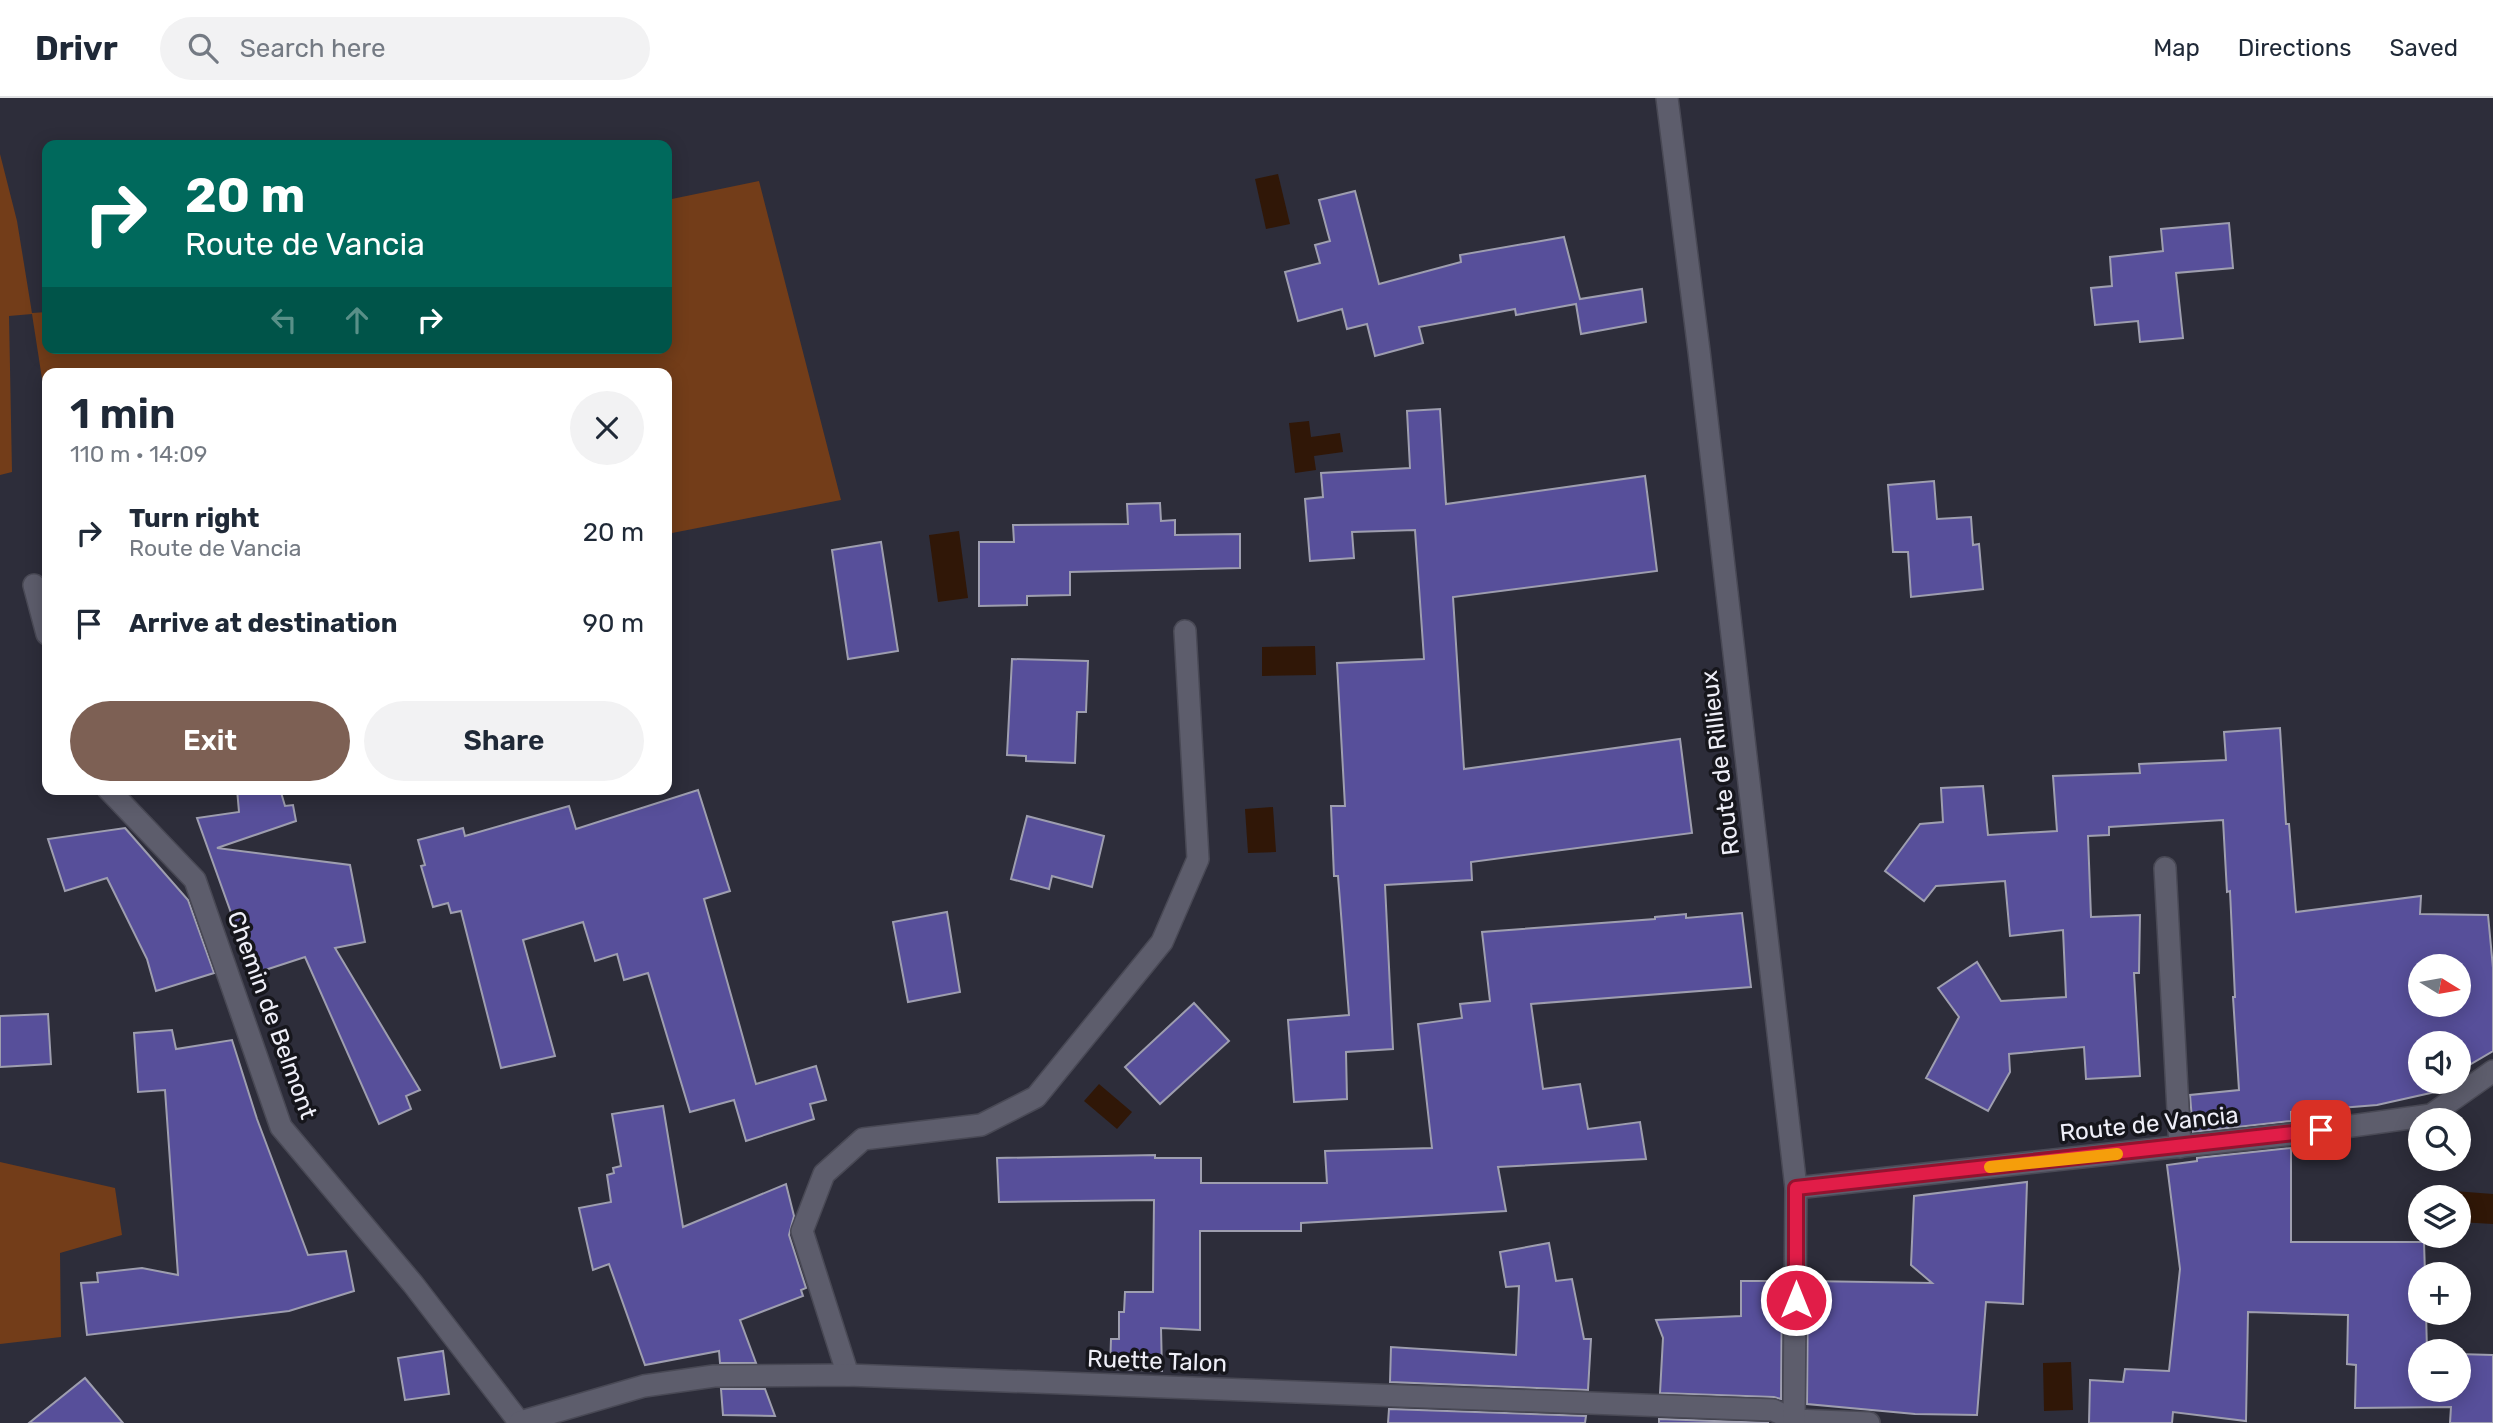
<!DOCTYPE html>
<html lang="en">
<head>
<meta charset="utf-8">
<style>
	:root { --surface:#fff; --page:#f2f2f3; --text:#1f2937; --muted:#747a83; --line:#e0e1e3; --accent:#7d6054 }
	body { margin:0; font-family:Rubik,sans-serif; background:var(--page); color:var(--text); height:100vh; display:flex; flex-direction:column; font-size:26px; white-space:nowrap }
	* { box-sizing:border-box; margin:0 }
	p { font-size:23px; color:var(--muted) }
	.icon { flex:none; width:38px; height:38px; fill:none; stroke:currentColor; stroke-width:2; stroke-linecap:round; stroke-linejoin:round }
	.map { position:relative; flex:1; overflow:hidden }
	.details { position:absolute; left:42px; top:270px; width:630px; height:427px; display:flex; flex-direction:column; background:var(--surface); border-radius:14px; box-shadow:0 4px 18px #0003 }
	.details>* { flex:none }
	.guide { position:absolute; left:42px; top:42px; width:630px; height:214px; border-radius:14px; box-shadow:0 4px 18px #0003; background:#00695c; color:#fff; overflow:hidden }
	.needle { width:46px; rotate:101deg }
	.fabs { position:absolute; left:2408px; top:856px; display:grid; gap:14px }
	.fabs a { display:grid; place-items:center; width:63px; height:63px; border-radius:50%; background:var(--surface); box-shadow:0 4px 18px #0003; font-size:35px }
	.pin { position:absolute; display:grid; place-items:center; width:60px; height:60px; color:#fff; margin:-30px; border-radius:14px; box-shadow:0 4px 10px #0006 }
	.me { position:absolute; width:77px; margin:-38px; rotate:0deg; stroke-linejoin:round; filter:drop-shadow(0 0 5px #0008) }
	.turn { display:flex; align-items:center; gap:24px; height:147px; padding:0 28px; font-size:32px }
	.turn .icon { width:91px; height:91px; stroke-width:2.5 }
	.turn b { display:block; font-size:49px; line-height:60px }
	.lanes { display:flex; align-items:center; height:66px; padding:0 28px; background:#0003; justify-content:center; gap:35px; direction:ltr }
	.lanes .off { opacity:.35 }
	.round { display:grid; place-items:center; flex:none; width:74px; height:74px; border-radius:37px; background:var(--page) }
	.headline { display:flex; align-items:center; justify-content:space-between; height:119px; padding:0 28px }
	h1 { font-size:42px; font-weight:600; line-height:52px }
	.button { display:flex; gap:14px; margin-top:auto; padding:14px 28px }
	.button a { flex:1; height:80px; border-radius:42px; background:var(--accent); color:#fff; font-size:28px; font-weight:600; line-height:80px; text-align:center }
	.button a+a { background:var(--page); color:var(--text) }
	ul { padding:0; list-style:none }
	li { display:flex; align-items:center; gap:21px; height:91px; padding:0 28px }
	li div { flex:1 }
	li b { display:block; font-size:26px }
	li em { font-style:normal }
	header { display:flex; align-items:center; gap:42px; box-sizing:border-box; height:98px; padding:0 35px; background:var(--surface); border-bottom:2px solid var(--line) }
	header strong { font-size:33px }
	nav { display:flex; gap:38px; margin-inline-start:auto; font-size:24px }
	.search { width:490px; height:63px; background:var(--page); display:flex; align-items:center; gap:18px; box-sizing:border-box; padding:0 24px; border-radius:38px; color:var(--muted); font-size:26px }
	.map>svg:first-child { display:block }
	.green { fill:#733d19 }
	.water { fill:#301707 }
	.building { fill:#574f9a; stroke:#9e9eaf; stroke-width:2; fill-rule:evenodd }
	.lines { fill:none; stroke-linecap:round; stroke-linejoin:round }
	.service-casing { stroke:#494955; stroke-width:24 }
	.minor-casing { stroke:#494955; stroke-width:24 }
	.tertiary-casing { stroke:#494955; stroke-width:24 }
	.service { stroke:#5d5d6c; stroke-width:21 }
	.minor { stroke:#5d5d6c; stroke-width:21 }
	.tertiary { stroke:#5d5d6c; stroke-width:21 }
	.route-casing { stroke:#92132f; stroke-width:18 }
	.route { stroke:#e11d48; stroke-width:12 }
	.slow { stroke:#f59e0b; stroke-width:12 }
	.labels { text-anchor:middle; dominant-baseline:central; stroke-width:7; stroke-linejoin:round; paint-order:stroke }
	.street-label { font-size:24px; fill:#efeff8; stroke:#16161c }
</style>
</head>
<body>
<header>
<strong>Drivr</strong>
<div class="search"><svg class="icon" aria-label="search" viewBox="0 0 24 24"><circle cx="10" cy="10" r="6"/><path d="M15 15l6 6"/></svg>Search here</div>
<nav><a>Map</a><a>Directions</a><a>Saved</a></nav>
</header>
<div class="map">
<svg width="2493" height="1325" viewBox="0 0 2493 1325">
	<rect width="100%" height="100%" fill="#2d2d3a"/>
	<g class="green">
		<polygon points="0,56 17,123 32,215 47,214 47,250 667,250 667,102 759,83 841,402 667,436 667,275 47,275 47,313 32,216 9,218 12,374 0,377"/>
		<polygon points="0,1064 115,1090 122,1137 60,1155 61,1239 0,1246"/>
	</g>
	<g class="water">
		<polygon points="1278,76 1290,126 1266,131 1255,81"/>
		<polygon points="1309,323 1311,339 1340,335 1343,354 1314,358 1316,372 1295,375 1289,325"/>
		<polygon points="959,433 968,500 938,504 929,437"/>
		<polygon points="1315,548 1316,577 1262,578 1262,549"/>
		<polygon points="1273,709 1276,754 1248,755 1245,711"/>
		<polygon points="1099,986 1132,1014 1117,1031 1084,1003"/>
		<polygon points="2454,1093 2493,1096 2493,1126 2459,1124 2459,1099 2453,1099"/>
		<polygon points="2071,1264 2073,1312 2044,1313 2043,1265"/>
	</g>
	<g class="building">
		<polygon points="1355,93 1379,186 1461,164 1460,157 1564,139 1580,201 1642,191 1646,224 1581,236 1576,206 1516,217 1515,211 1419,229 1423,245 1375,258 1367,226 1347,231 1342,211 1298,223 1285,174 1320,165 1315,147 1330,143 1319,102"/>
		<polygon points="2229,125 2233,170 2176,175 2183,240 2140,244 2138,223 2095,227 2091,190 2112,188 2110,159 2163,153 2161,131"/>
		<polygon points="1440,311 1446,406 1645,378 1657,473 1453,499 1464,671 1680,641 1692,735 1471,764 1472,782 1385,787 1393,951 1346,954 1347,1001 1294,1004 1288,922 1349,917 1338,778 1334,778 1331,708 1345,708 1337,565 1424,561 1415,432 1352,434 1354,460 1310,463 1305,401 1323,399 1321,375 1410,370 1407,313"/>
		<polygon points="1934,383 1937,421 1971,419 1973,447 1979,446 1983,491 1911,499 1908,454 1893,454 1888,387"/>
		<polygon points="1160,405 1161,423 1175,422 1175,437 1240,436 1240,470 1070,474 1070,497 1027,498 1027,507 979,508 979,444 1014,444 1013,427 1128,426 1127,406"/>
		<polygon points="881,444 898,553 848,561 832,452"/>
		<polygon points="1012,561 1088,563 1086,614 1077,614 1075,665 1026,663 1026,658 1007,657"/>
		<path d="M 2280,630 L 2286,726 L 2289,726 L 2296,814 L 2421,798 L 2420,816 L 2488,817 L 2493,870 L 2493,953 L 2459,973 L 2459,945 L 2420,945 L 2420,984 L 2446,984 L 2435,994 L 2377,1007 L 2291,1014 L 2291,1023 L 2193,1034 L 2190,997 L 2239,992 L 2233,899 L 2235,899 L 2230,793 L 2227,794 L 2223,722 L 2109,729 L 2109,737 L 2088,738 L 2091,819 L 2140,817 L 2139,875 L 2134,875 L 2140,978 L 2086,981 L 2084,949 L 2009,956 L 2010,974 L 1988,1013 L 1926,980 L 1959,919 L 1938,890 L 1977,864 L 2001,903 L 2066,899 L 2063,832 L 2010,838 L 2005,783 L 1936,788 L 1924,803 L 1885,773 L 1920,726 L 1943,724 L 1941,690 L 1983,688 L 1988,737 L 2057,733 L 2053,678 L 2140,675 L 2139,666 L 2226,662 L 2224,634 ZM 2420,868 L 2459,868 L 2459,906 L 2420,906 Z"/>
		<polygon points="237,691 280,691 285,708 293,707 296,723 217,750 350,767 365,844 335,850 420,992 406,998 411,1011 379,1026 305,859 253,876 197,720 239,714"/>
		<polygon points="698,692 730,793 704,801 756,986 816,968 826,1002 810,1006 814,1021 746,1043 734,1002 690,1014 648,875 624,882 617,856 595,863 583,824 523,842 555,958 501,970 461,813 451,815 448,805 433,809 421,768 425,767 418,742 463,730 465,738 569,708 576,731"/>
		<polygon points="1027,718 1104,738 1092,789 1052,778 1049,791 1011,781"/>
		<polygon points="125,730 188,802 214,875 156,893 147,861 107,780 65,793 48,741"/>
		<polygon points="947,814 960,894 908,904 893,824"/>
		<polygon points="1742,815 1751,889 1531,906 1543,991 1580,986 1588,1031 1640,1024 1646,1061 1498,1069 1506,1113 1301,1125 1301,1133 1200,1133 1200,1232 1161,1230 1162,1273 1110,1271 1111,1241 1119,1241 1119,1214 1124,1214 1125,1194 1153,1194 1154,1102 999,1104 997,1060 1155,1057 1155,1060 1201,1060 1201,1085 1327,1085 1325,1053 1432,1050 1418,926 1462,920 1460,906 1490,903 1482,834 1655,821 1655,819 1686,816 1686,820"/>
		<polygon points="1194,905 1229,943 1160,1006 1125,969"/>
		<polygon points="48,916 51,966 0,969 0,918"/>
		<polygon points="172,932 176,951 232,942 257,1021 308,1157 346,1153 354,1193 289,1213 87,1237 81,1185 98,1184 97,1175 142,1170 178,1177 165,992 138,994 134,935"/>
		<polygon points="663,1008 683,1129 786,1086 794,1118 789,1137 806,1190 801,1192 803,1198 740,1222 756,1265 720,1265 719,1253 645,1267 609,1166 593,1172 579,1110 611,1104 607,1077 614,1075 613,1070 621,1068 612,1016"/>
		<polygon points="2291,1050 2291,1144 2424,1144 2425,1176 2420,1176 2420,1214 2426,1214 2427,1253 2420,1253 2420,1292 2459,1292 2459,1256 2493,1257 2493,1325 2450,1325 2451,1309 2355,1310 2356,1267 2347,1266 2348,1217 2248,1214 2246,1323 2173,1314 2172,1325 2089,1325 2090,1282 2123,1284 2125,1271 2169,1273 2180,1171 2167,1067 2197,1063 2197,1060"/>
		<polygon points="2027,1084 2023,1206 1986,1204 1977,1317 1915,1316 1807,1306 1808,1183 1932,1185 1911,1167 1914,1098"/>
		<polygon points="1549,1145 1556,1183 1572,1181 1584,1241 1591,1241 1588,1292 1390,1284 1391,1249 1516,1257 1519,1188 1506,1189 1500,1154"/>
		<polygon points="1741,1183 1782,1183 1781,1301 1774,1299 1660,1295 1663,1240 1656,1222 1741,1218"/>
		<polygon points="443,1253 449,1296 405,1302 398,1260"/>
		<polygon points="85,1280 123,1325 29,1325"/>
		<polygon points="721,1291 765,1291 775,1318 723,1317"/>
		<polygon points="1389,1311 1586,1318 1585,1325 1388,1325"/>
		<polygon points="1659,1321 1769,1325 1659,1325"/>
	</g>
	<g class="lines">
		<g class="service-casing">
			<polyline id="service" points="2165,770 2180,1049"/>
		</g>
		<g class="minor-casing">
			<g id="minor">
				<polyline points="34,487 47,536"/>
				<polyline points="108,691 195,782 281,1029 413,1186 520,1325"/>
				<polyline points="848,1277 802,1133 824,1076 863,1041 981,1027 1036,999 1162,844 1198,761 1185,533"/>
				<polyline points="520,1324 644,1288 714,1278 848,1277 1773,1312 1794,1322 1869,1325"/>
			</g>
		</g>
		<g class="tertiary-casing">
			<g id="tertiary">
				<polyline points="1667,0 1699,253 1796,1090 1794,1325"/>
				<polyline points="1796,1090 2294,1036 2431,1017 2493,973"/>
			</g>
		</g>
		<use href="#service" class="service"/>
		<use href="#minor" class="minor"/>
		<use href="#tertiary" class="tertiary"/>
	</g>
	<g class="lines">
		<g class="route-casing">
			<polyline id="route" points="1796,1202 1796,1090 2321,1032"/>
		</g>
		<use href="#route" class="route"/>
		<polyline class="slow" points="1990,1069 2117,1056"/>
	</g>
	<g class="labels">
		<g class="street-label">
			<text transform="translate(1720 665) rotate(-97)">Route de Rillieux</text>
			<text transform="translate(272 917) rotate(70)">Chemin de Belmont</text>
			<text transform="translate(2149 1026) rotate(-6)">Route de Vancia</text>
			<text transform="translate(1157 1263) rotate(2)">Ruette Talon</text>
		</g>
	</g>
</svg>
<div class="fabs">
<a><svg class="needle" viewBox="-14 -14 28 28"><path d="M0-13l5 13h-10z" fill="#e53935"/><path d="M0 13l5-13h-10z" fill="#747a83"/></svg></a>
<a><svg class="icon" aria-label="sound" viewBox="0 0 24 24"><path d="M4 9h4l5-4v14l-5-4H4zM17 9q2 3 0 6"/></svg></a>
<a><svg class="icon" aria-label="search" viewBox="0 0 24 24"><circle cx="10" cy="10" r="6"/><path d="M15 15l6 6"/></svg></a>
<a><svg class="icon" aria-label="layers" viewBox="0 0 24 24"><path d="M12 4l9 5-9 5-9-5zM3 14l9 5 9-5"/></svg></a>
<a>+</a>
<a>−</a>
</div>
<div class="pin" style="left:2321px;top:1032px;background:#d93025"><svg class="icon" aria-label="arrive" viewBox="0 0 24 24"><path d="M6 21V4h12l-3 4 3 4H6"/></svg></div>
<svg class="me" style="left:1796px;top:1202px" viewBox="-20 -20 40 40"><circle r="17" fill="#e11d48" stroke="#fff" stroke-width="3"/><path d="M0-11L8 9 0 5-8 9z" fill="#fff"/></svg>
<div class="guide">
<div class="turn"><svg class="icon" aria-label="right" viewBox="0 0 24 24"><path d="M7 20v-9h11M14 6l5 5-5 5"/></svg><div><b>20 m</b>Route de Vancia</div></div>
<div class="lanes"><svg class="icon off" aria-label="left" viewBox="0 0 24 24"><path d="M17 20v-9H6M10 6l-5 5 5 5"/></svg><svg class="icon off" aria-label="ahead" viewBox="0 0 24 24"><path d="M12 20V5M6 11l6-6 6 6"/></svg><svg class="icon" aria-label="right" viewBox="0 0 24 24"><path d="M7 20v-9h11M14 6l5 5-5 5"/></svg></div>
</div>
<section class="details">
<div class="headline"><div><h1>1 min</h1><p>110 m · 14:09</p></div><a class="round"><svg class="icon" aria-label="close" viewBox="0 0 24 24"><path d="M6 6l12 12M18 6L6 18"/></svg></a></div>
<ul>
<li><svg class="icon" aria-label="right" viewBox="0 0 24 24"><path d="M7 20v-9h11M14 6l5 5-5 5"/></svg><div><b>Turn right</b><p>Route de Vancia</p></div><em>20 m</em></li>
<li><svg class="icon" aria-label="arrive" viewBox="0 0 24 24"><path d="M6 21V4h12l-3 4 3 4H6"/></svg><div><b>Arrive at destination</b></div><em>90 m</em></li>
</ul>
<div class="button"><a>Exit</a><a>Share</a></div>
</section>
</div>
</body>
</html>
